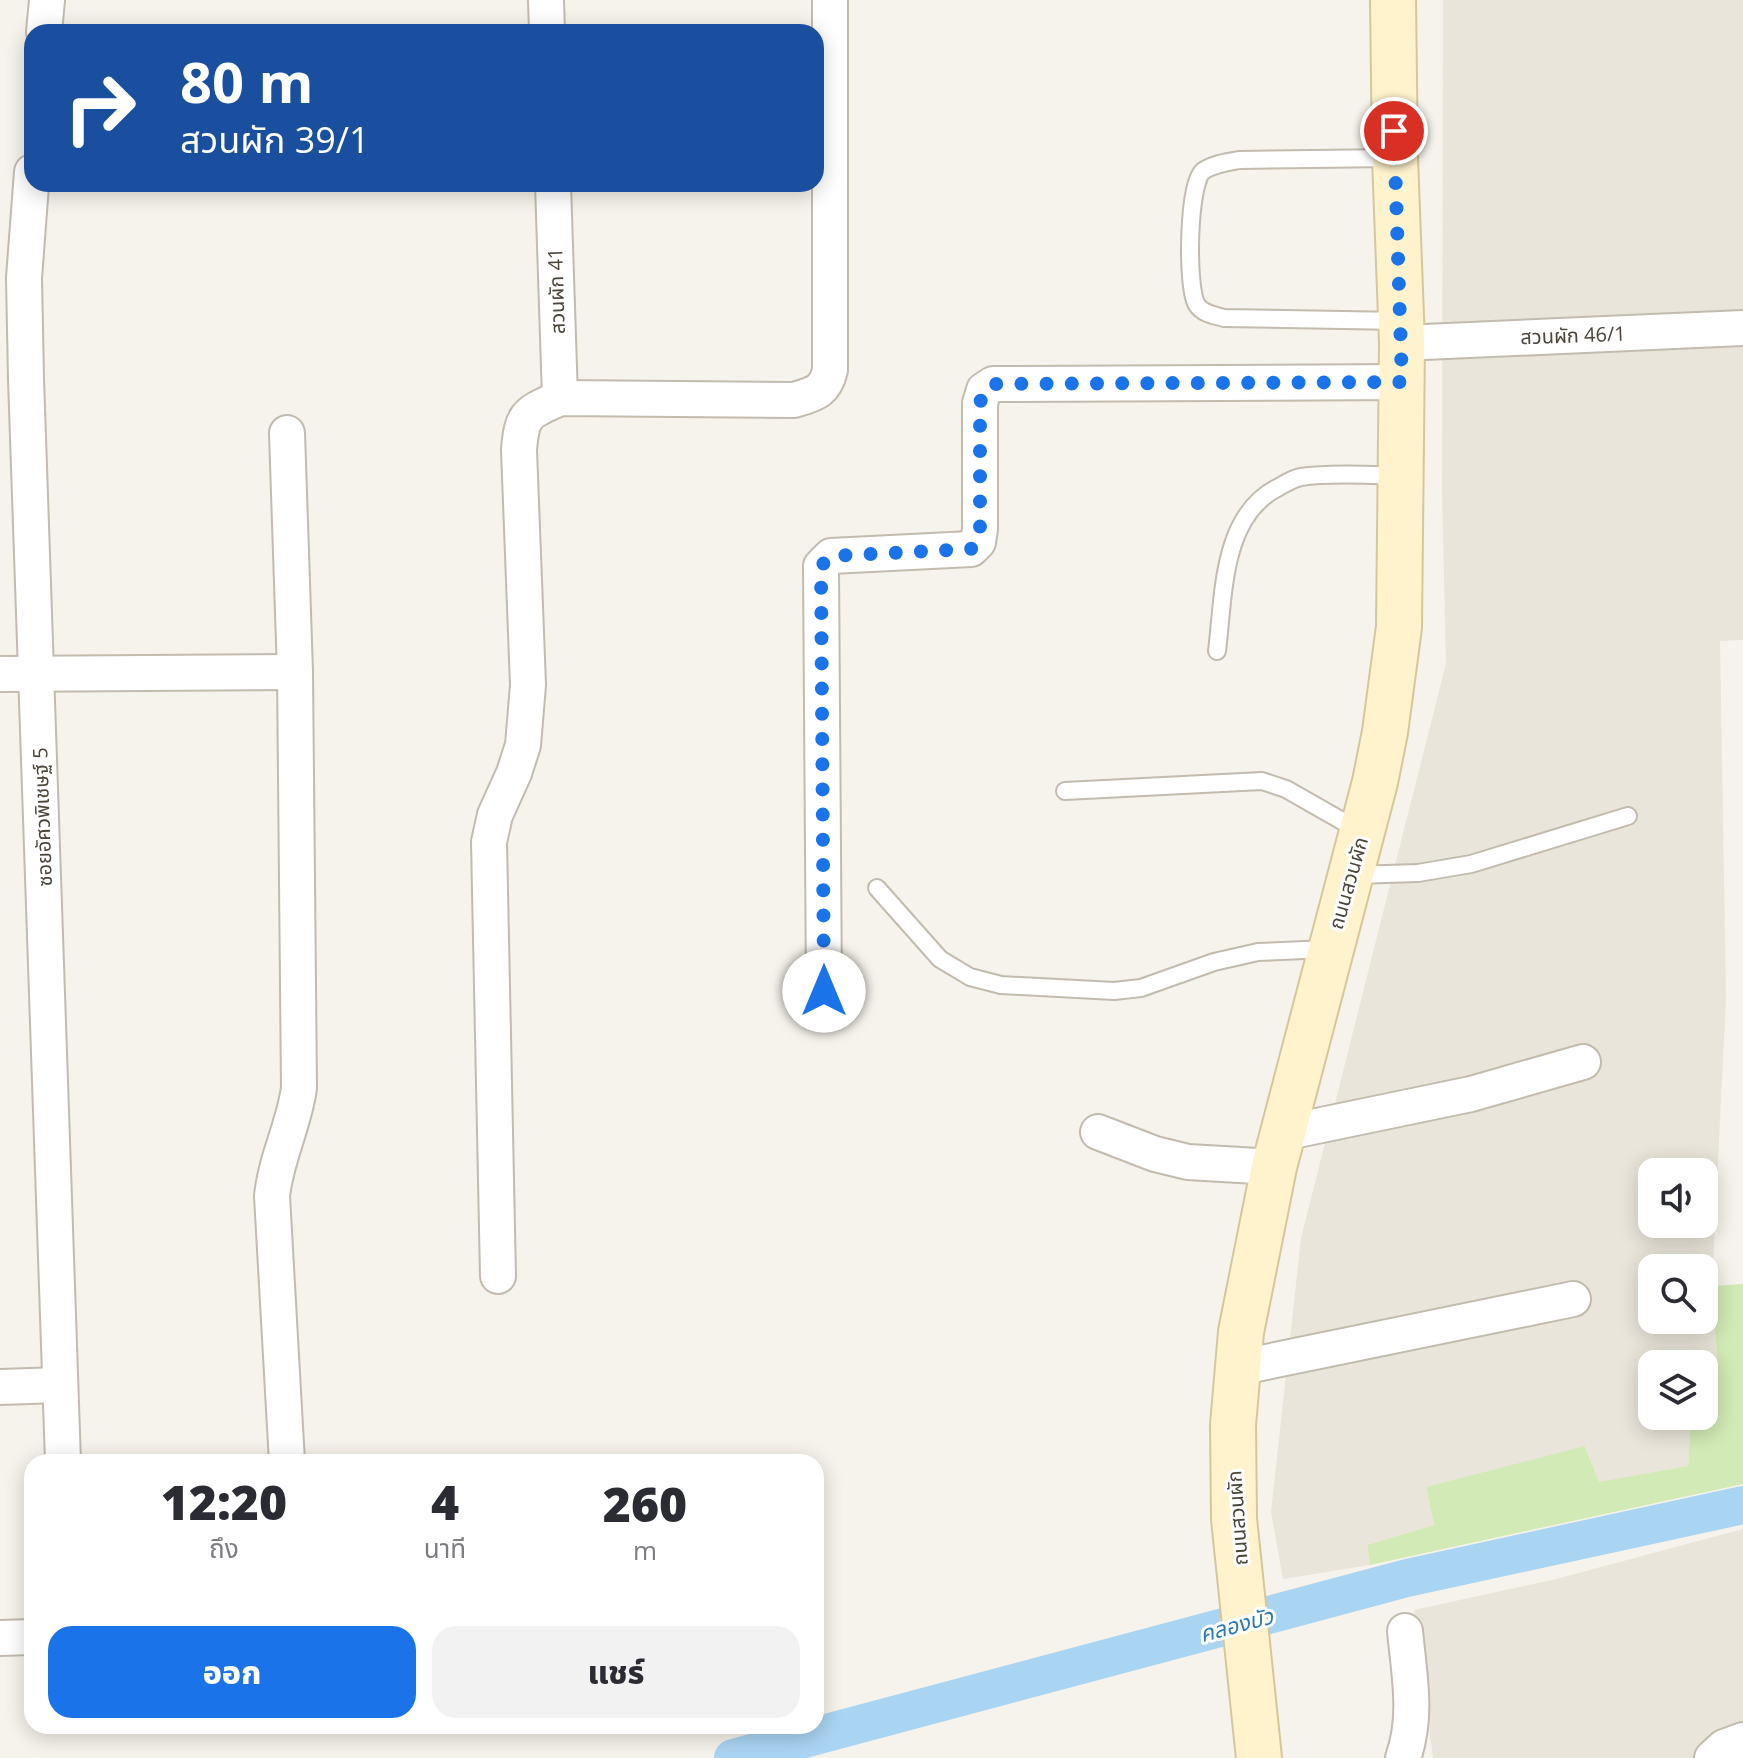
<!DOCTYPE html>
<html lang="th">
<head>
<meta charset="utf-8">
<style>
	:root { --surface:#fff; --page:#f2f2f3; --text:#2b2b33; --muted:#7c7c81; --accent:#1a73e8 }
	body { margin:0; font-family:"Open Sans","Noto Sans Thai",sans-serif; background:var(--page); color:var(--text); height:100vh; display:flex; flex-direction:column; font-size:30px; white-space:nowrap }
	* { box-sizing:border-box; margin:0 }
	p { font-size:26px; color:var(--muted) }
	.icon { flex:none; width:44px; height:44px; fill:none; stroke:currentColor; stroke-width:2; stroke-linecap:round; stroke-linejoin:round }
	.map { position:relative; flex:1; overflow:hidden }
	.details { position:absolute; left:24px; top:1454px; width:800px; height:280px; display:flex; flex-direction:column; background:var(--surface); border-radius:24px; box-shadow:0 4px 20px #0003 }
	.details>* { flex:none }
	.top-card { position:absolute; left:24px; top:24px; width:800px; height:168px; border-radius:24px; box-shadow:0 4px 20px #0003; background:#1a4fa0; color:#fff; overflow:hidden }
	.tools { position:absolute; left:1638px; top:1158px; display:grid; gap:16px }
	.tools a { display:grid; place-items:center; width:80px; height:80px; border-radius:16px; background:var(--surface); box-shadow:0 4px 20px #0003; font-size:40px }
	.pin { position:absolute; display:grid; place-items:center; width:68px; height:68px; color:#fff; margin:-34px; border:4px solid #fff; border-radius:50%; box-shadow:0 2px 8px #0007 }
	.me { position:absolute; width:88px; margin:-44px; rotate:0deg; stroke-linejoin:round; filter:drop-shadow(0 0 6px #0008) }
	.turn { display:flex; align-items:center; gap:28px; height:168px; padding:0 24px; font-size:36px }
	.turn .icon { width:104px; height:104px; stroke-width:2.5 }
	.turn b { display:block; font-size:56px; line-height:68px }
	.eta { display:flex; justify-content:space-evenly; align-items:center; height:136px; text-align:center }
	.eta b { font-size:48px; font-weight:800; line-height:56px }
	.action { display:flex; gap:16px; margin-top:auto; padding:16px 24px }
	.action a { flex:1; height:92px; border-radius:24px; background:var(--accent); color:#fff; font-size:32px; font-weight:800; line-height:92px; text-align:center }
	.action a+a { background:var(--page); color:var(--text) }
	.map>svg:first-child { display:block }
	.residential { fill:#eae5da; fill-rule:evenodd }
	.green { fill:#d2eab5 }
	.lines { fill:none; stroke-linecap:round; stroke-linejoin:round }
	.canal { stroke:#a9d4f2; stroke-width:38 }
	.lane-casing { stroke:#c2bbae; stroke-width:20 }
	.street-casing { stroke:#c2bbae; stroke-width:38 }
	.secondary-casing { stroke:#d6c79b; stroke-width:48 }
	.lane { stroke:#fff; stroke-width:16 }
	.street { stroke:#fff; stroke-width:34 }
	.secondary { stroke:#fff3cd; stroke-width:44 }
	.route { stroke:#1a73e8; stroke-width:14; stroke-dasharray:0 25.2 }
	.labels { text-anchor:middle; dominant-baseline:central; stroke-width:6; stroke-linejoin:round; paint-order:stroke }
	.street-label { font-size:20px; fill:#4b4439; stroke:#fff }
	.water-label { font-size:22px; font-style:italic; fill:#2e7ab2; stroke:#fff }
</style>
</head>
<body>
<div class="map">
<svg width="1743" height="1758" viewBox="0 0 1743 1758">
	<rect width="100%" height="100%" fill="#f6f3ec"/>
	<g class="residential">
		<path d="M 1443,0 L 1743,0 L 1743,640 L 1720,641 L 1726,998 L 1712,1286 L 1718,1370 L 1704,1377 L 1704,1364 L 1652,1364 L 1652,1416 L 1691,1416 L 1688,1466 L 1599,1483 L 1586,1447 L 1426,1487 L 1434,1525 L 1367,1545 L 1370,1565 L 1283,1579 L 1271,1512 L 1301,1238 L 1446,663 L 1442,494 ZM 1652,1172 L 1704,1172 L 1704,1224 L 1652,1224 ZM 1652,1268 L 1704,1268 L 1704,1320 L 1652,1320 Z"/>
		<polygon points="1743,1529 1743,1758 1433,1758 1414,1610 1556,1579"/>
	</g>
	<polygon class="green" points="1743,1284 1743,1484 1370,1565 1367,1545 1434,1525 1426,1487 1585,1446 1599,1482 1688,1466 1691,1416 1704,1416 1704,1377 1718,1370 1712,1286"/>
	<g class="lines">
		<polyline class="canal" points="733,1758 1407,1578 1743,1505"/>
		<g class="lane-casing">
			<g id="lane">
				<path d="M 1393,158 L 1239,160 C 1227,162 1213,164 1203,171 C 1188,183 1186,288 1197,305 C 1203,314 1214,315 1224,318 L 1401,321"/>
				<path d="M 1217,651 C 1224,596 1221,515 1279,487 C 1286,483 1294,478 1301,477 C 1333,472 1368,476 1400,475"/>
				<polyline points="1065,791 1262,781 1286,789 1358,830"/>
				<polyline points="1354,875 1418,873 1471,864 1628,816"/>
				<polyline points="877,888 940,959 970,977 1001,985 1114,991 1141,988 1214,962 1258,952 1328,949"/>
			</g>
		</g>
		<g class="street-casing">
			<g id="street">
				<polyline points="546,0 547,32"/>
				<polyline points="44,32 47,0"/>
				<polyline points="32,172 24,278 26,379 63,1462"/>
				<polyline points="553,184 560,398"/>
				<polyline points="1402,343 1743,328"/>
				<polyline points="0,674 295,672"/>
				<polyline points="824,991 821,566 831,556 971,549 978,542 980,529 980,403 984,390 993,384 1402,382"/>
				<polyline points="1098,1132 1155,1154 1188,1162 1274,1167"/>
				<polyline points="1283,1133 1471,1094 1583,1062"/>
				<path d="M 498,1276 L 489,842 L 495,815 L 514,773 L 523,745 L 528,685 L 519,450 C 522,412 528,413 560,398 L 794,400 C 814,394 825,392 830,370 L 830,0"/>
				<polyline points="1237,1368 1573,1299"/>
				<polyline points="0,1387 60,1385"/>
				<path d="M 287,1462 L 272,1196 C 276,1158 294,1125 299,1088 L 295,672 L 287,433"/>
				<polyline points="0,1638 32,1637"/>
				<path d="M 1403,1758 C 1418,1716 1409,1674 1405,1631"/>
				<polyline points="1712,1758 1724,1747 1743,1740"/>
			</g>
		</g>
		<g class="secondary-casing">
			<polyline id="secondary" points="1259,1758 1234,1519 1233,1425 1241,1332 1274,1167 1375,782 1385,732 1399,627 1402,343 1395,158 1393,0"/>
		</g>
		<use href="#lane" class="lane"/>
		<use href="#street" class="street"/>
		<use href="#secondary" class="secondary"/>
	</g>
	<g class="lines">
		<polyline class="route" points="824,991 821,566 831,556 971,549 978,542 980,529 980,403 984,390 993,384 1402,382 1394,131"/>
	</g>
	<g class="labels">
		<g class="street-label">
			<text transform="translate(556 291) rotate(-92)">สวนผัก 41</text>
			<text transform="translate(1573 335) rotate(-2)">สวนผัก 46/1</text>
			<text transform="translate(42 817) rotate(-92)">ซอยอัศวพิเชษฐ์ 5</text>
			<text transform="translate(1348 883) rotate(-74)">ถนนสวนผัก</text>
			<text transform="translate(1237 1518) rotate(-94)">ถนนสวนผัก</text>
		</g>
		<g class="water-label">
			<text transform="translate(1236 1624) rotate(-15)">คลองบัว</text>
		</g>
	</g>
</svg>
<div class="tools">
<a><svg class="icon" aria-label="sound" viewBox="0 0 24 24"><path d="M4 9h4l5-4v14l-5-4H4zM17 9q2 3 0 6"/></svg></a>
<a><svg class="icon" aria-label="search" viewBox="0 0 24 24"><circle cx="10" cy="10" r="6"/><path d="M15 15l6 6"/></svg></a>
<a><svg class="icon" aria-label="layers" viewBox="0 0 24 24"><path d="M12 4l9 5-9 5-9-5zM3 14l9 5 9-5"/></svg></a>
</div>
<div class="pin" style="left:1394px;top:131px;background:#d93025"><svg class="icon" aria-label="arrive" viewBox="0 0 24 24"><path d="M6 21V4h12l-3 4 3 4H6"/></svg></div>
<svg class="me" style="left:824px;top:991px" viewBox="-20 -20 40 40"><circle r="19" fill="#fff"/><path d="M0-13L10 11 0 6-10 11z" fill="#1a73e8"/></svg>
<div class="top-card">
<div class="turn"><svg class="icon" aria-label="right" viewBox="0 0 24 24"><path d="M7 20v-9h11M14 6l5 5-5 5"/></svg><div><b>80 m</b>สวนผัก 39/1</div></div>
</div>
<section class="details">
<div class="eta">
<div><b>12:20</b><p>ถึง</p></div>
<div><b>4</b><p>นาที</p></div>
<div><b>260</b><p>m</p></div>
</div>
<div class="action"><a>ออก</a><a>แชร์</a></div>
</section>
</div>
</body>
</html>
